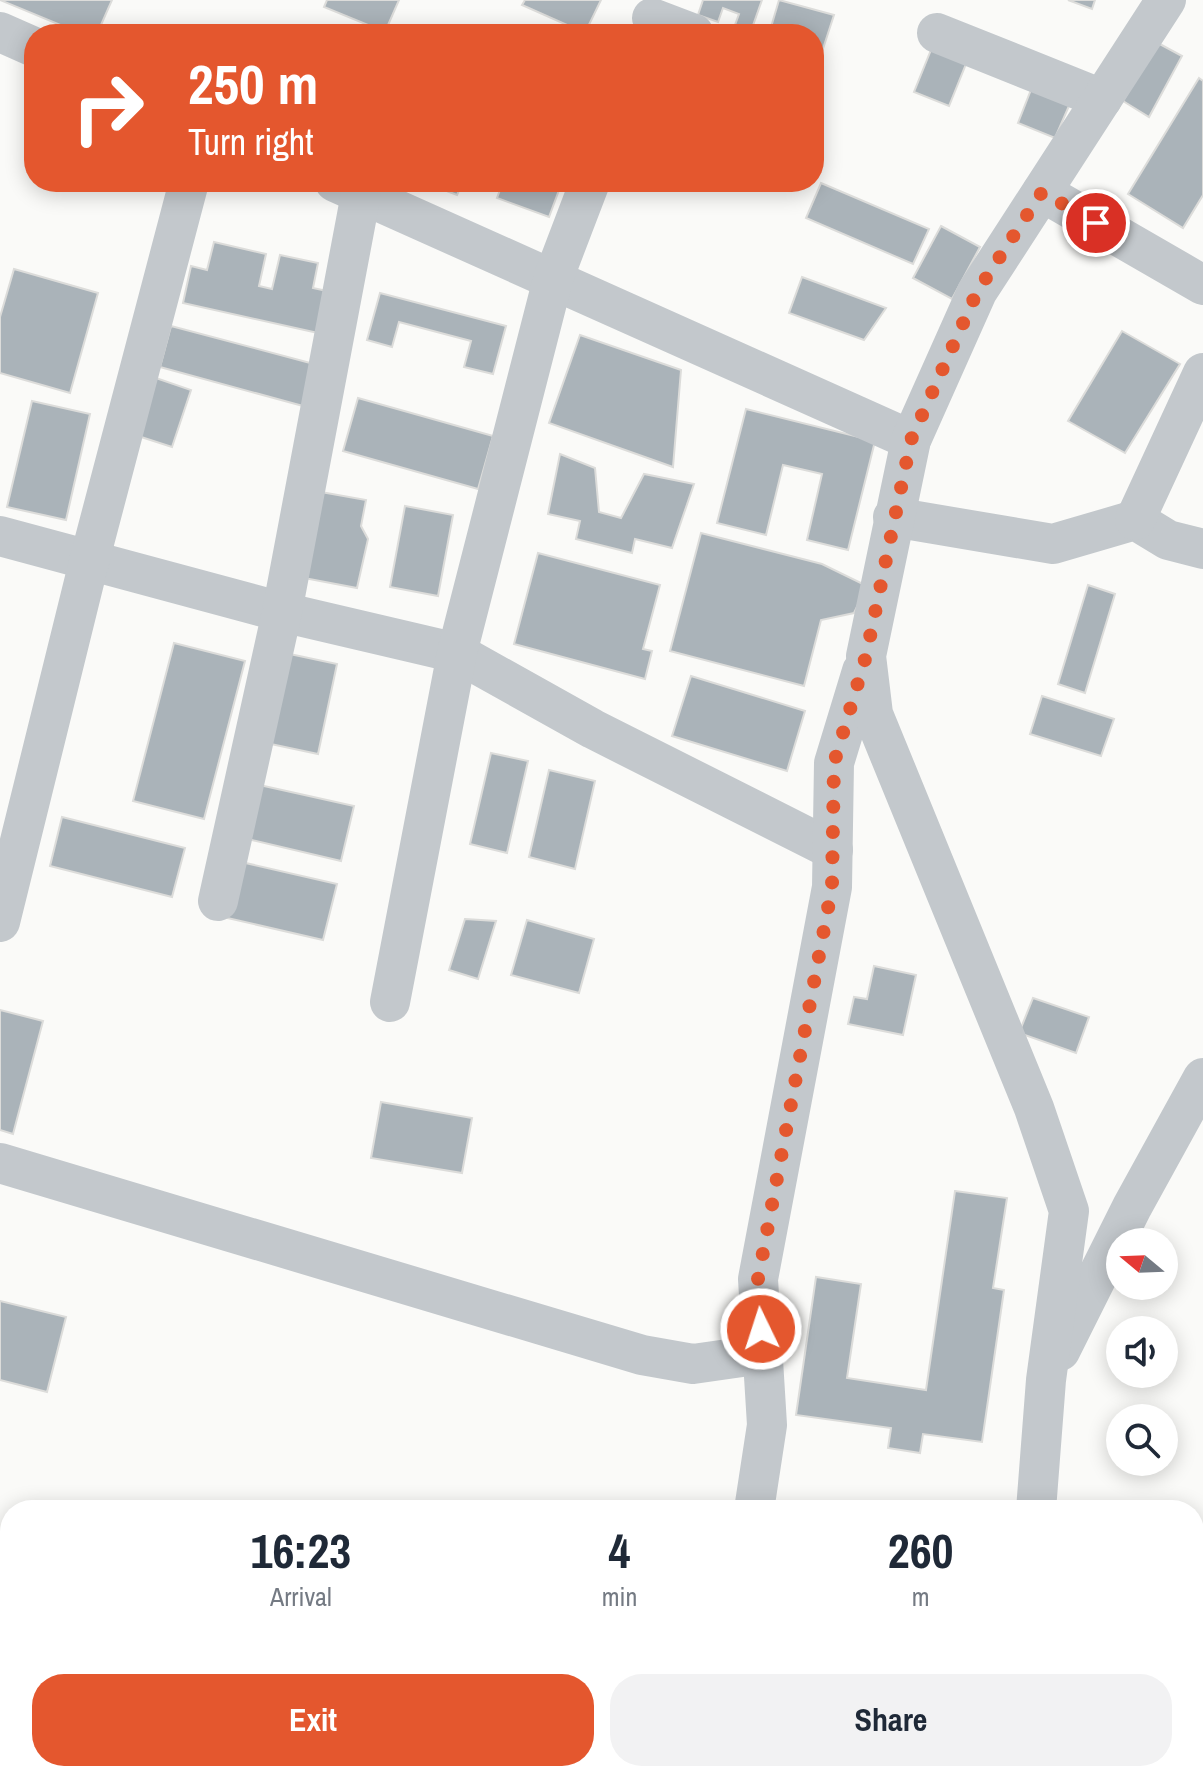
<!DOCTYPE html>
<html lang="en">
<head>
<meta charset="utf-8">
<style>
	:root { --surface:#fff; --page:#f2f2f3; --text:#1f2937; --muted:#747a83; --accent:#e4572e }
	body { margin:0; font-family:"Archivo Narrow",sans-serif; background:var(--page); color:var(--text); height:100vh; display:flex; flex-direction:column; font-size:30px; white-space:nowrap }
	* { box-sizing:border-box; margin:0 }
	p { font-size:26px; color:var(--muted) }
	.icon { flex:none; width:44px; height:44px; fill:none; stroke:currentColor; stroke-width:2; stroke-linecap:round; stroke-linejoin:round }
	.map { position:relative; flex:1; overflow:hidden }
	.panel { position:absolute; left:0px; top:1500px; width:1204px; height:282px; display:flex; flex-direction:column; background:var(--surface); border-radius:32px 32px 0 0; box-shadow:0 4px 20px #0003 }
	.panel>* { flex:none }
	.banner { position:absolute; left:24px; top:24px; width:800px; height:168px; border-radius:32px; box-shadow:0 4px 20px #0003; background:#e4572e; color:#fff; overflow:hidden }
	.needle { width:52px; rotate:289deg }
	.controls { position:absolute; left:1106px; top:1228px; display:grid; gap:16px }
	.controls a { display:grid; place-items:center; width:72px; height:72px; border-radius:50%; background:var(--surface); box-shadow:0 4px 20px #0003; font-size:40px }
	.pin { position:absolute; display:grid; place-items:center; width:68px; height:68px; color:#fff; margin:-34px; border:4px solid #fff; border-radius:50%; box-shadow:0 2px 8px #0007 }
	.me { position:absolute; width:88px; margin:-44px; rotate:356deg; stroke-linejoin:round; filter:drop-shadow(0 0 6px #0008) }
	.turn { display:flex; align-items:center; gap:28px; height:168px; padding:0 32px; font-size:36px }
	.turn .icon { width:104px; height:104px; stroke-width:2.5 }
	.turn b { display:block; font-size:56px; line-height:68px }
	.eta { display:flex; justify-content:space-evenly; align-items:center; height:136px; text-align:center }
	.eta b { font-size:48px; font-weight:800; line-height:56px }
	.primary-button { display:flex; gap:16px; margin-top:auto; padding:16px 32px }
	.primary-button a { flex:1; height:92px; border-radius:32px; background:var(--accent); color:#fff; font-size:32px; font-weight:800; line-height:92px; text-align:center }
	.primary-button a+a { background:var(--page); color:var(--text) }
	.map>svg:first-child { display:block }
	.building { fill:#aab3b9; stroke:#dcdcda; stroke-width:2 }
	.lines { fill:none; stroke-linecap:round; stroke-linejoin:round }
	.minor { stroke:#c3c8cc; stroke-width:40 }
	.route { stroke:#e4572e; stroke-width:14; stroke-dasharray:0 25.2 }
</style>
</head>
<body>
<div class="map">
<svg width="1203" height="1781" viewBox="0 0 1203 1781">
	<rect width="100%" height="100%" fill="#fafaf8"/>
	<g class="building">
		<polygon points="0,0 112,0 97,34 82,34"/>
		<polygon points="327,0 399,0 385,32 324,7"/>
		<polygon points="525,0 601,0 585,33 522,5"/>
		<polygon points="703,0 762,0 751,31 735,25 739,14 723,8 718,22 698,15"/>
		<polygon points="779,0 834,15 818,64 814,63 814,34 769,34"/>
		<polygon points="1068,0 1095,0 1092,9"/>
		<polygon points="935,40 970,54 949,106 914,92"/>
		<polygon points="1156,42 1182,56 1149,117 1123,101"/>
		<polygon points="1199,78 1203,81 1203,195 1183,228 1128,194"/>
		<polygon points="1034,82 1072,99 1055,138 1018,123"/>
		<polygon points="423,182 463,182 457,195"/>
		<polygon points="503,182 562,182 549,217 497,198"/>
		<polygon points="821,183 929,229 913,264 806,218"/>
		<polygon points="941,226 980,247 952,299 913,278"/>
		<polygon points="214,242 266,254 259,286 272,289 280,255 318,263 313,288 327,291 318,333 183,303 191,266 207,270"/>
		<polygon points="14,269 98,293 70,393 0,373 0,317"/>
		<polygon points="802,277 886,308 864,340 789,313"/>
		<polygon points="380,293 506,326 493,374 464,367 471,341 399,322 392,347 367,340"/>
		<polygon points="171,326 314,364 303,406 160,367"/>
		<polygon points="1122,331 1180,364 1125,453 1068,421"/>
		<polygon points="580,335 681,370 673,467 549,423"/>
		<polygon points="153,377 191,390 172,447 135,435"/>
		<polygon points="358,398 493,436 478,489 343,451"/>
		<polygon points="32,401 90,414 66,520 7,507"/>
		<polygon points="746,409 875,441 848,550 807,540 822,474 783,465 766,535 717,523"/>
		<polygon points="560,454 595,468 599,512 621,518 644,474 694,484 672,548 635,539 632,553 576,539 580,521 548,514"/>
		<polygon points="321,492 366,500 361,526 368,539 357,588 304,578"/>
		<polygon points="405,506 453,515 438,596 390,587"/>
		<polygon points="701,533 822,564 867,586 854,613 821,620 804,686 670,651"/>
		<polygon points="538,553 660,585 643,649 652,651 645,679 514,644"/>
		<polygon points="1088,585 1115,594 1085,693 1058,684"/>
		<polygon points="174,643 245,661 204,819 133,801"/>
		<polygon points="285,653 337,664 318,754 266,743"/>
		<polygon points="691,676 805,711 787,771 672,736"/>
		<polygon points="1042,696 1114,719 1101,756 1030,734"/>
		<polygon points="491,753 528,761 507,853 470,844"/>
		<polygon points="549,770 595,781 575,869 529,857"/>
		<polygon points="255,784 354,806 341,861 243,838"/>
		<polygon points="62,817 185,848 172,897 50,866"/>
		<polygon points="237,861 337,884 323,940 223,917"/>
		<polygon points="465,919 496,921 478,979 449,970"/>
		<polygon points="527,920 594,939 579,993 511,975"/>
		<polygon points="874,966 916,975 903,1035 848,1024 854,997 867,999"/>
		<polygon points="1033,998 1089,1017 1076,1053 1019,1033"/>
		<polygon points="0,1010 43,1021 13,1134 0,1130"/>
		<polygon points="381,1102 472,1118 462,1173 371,1158"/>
		<polygon points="955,1191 1007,1198 993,1288 1004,1290 982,1442 923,1434 920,1453 888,1448 891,1428 796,1415 816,1277 861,1284 847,1378 926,1390"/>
		<polygon points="0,1301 66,1317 47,1392 0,1380"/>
		<polygon points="5,1561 10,1563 10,1607 0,1604 0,1576"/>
		<polygon points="0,1702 10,1705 10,1772 47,1772 44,1781 0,1781"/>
		<polygon points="68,1772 138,1772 136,1781 65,1781"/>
		<polygon points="172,1772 235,1772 232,1781 170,1781"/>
	</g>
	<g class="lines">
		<g class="minor">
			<polyline points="652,18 694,34"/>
			<polyline points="0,32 34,47"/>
			<polyline points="937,33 1102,99"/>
			<polyline points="335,182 911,440"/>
			<polyline points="1042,192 1203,285"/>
			<polyline points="893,517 1053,544 1135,520 1168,540 1203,549"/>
			<polyline points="1135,520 1203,373"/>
			<polyline points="0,536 282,612 457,653 593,729 833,850"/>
			<polyline points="218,901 282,612 361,194"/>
			<polyline points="0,922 90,558 189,182"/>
			<polyline points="390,1002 457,653 553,279 590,182"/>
			<polyline points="0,1163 642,1355 693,1364 763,1354"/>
			<polyline points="1060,1351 1132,1207 1203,1078"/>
			<polyline points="754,1510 767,1425 758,1279 832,887 834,763 862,671"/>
			<polyline points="1036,1510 1046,1380 1069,1211 1034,1108 873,714 866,656 911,440 977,292 1166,0"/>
			<polyline points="0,1641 10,1643"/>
			<polyline points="541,1772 578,1781"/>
			<polyline points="688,1781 690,1772"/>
			<polyline points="1015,1781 1016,1772"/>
		</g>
	</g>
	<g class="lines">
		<polyline class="route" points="761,1329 758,1279 832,887 834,763 866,656 911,440 977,292 1042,192 1096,223"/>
	</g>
</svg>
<div class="controls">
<a><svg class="needle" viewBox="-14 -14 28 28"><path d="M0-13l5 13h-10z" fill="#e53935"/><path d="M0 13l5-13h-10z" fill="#747a83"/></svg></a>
<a><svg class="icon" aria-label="sound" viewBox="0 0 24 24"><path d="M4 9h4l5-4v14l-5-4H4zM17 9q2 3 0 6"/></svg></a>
<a><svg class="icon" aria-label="search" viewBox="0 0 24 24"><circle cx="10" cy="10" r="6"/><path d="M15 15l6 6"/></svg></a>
</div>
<div class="pin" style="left:1096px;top:223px;background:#d93025"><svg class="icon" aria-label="arrive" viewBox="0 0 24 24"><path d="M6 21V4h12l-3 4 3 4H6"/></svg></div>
<svg class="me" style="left:761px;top:1329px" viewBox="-20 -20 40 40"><circle r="17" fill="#e4572e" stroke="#fff" stroke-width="3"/><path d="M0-11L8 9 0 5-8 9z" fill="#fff"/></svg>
<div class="banner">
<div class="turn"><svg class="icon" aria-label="right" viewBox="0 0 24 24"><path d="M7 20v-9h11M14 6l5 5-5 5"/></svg><div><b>250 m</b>Turn right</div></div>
</div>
<section class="panel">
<div class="eta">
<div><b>16:23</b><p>Arrival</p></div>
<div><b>4</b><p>min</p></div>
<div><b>260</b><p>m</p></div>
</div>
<div class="primary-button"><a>Exit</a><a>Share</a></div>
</section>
</div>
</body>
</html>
